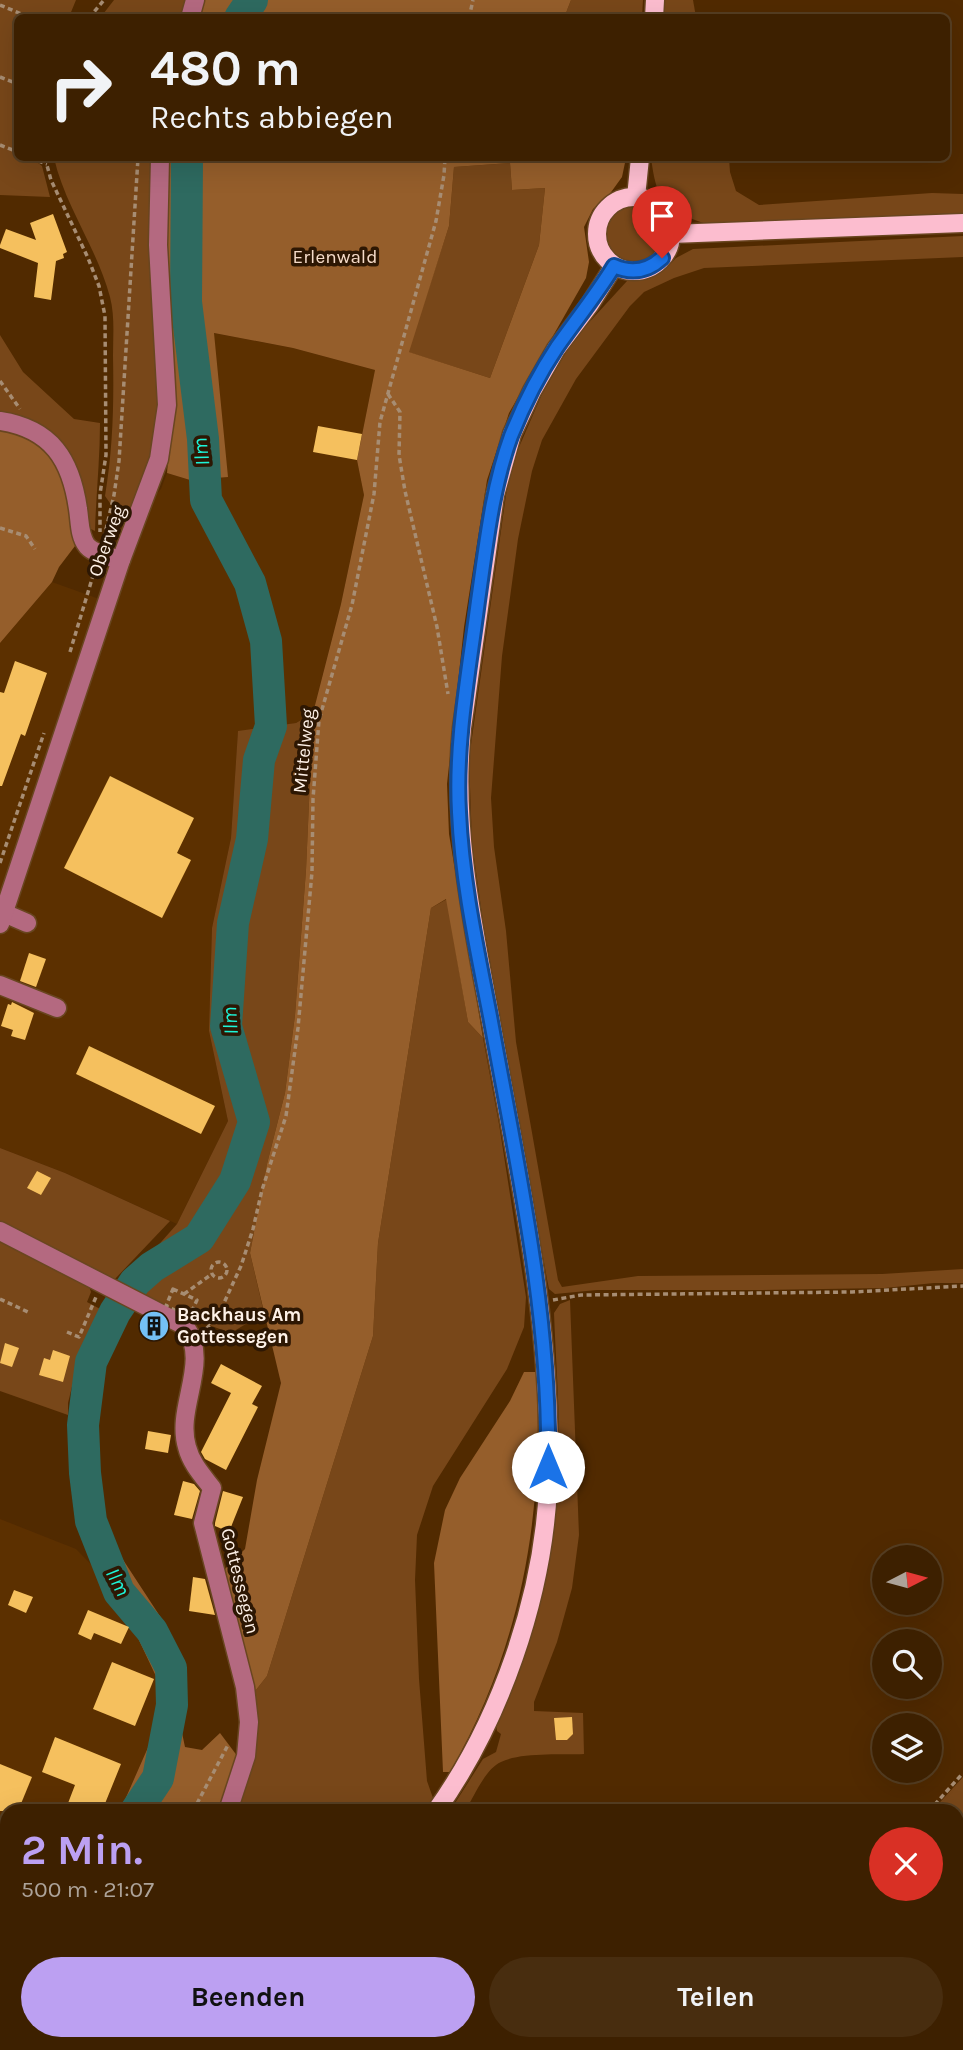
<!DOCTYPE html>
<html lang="de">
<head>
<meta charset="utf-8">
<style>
	:root { --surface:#3d2000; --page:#482d0f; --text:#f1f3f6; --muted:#ada399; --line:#563e22; --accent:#bca0f2 }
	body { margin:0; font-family:Karla,sans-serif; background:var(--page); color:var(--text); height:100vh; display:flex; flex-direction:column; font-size:26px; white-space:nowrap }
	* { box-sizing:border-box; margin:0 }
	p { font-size:23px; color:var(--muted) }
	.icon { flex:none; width:38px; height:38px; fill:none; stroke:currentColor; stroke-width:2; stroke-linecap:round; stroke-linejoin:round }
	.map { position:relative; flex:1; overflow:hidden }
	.drawer { position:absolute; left:0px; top:1804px; width:964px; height:247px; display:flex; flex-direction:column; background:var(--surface); border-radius:21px 21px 0 0; box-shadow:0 7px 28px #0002,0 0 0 2px var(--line) }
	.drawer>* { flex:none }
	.hud { position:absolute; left:14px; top:14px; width:936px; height:147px; border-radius:10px; box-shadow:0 7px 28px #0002,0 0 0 2px var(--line); background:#3d2000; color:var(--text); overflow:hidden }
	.needle { width:46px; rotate:84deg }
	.buttons { position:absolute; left:872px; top:1545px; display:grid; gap:14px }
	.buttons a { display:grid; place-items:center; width:70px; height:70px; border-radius:50%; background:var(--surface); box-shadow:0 7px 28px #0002,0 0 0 2px var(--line); font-size:35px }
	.pin { position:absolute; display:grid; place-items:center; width:60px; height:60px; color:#fff; margin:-72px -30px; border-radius:50% 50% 50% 0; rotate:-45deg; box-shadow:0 0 7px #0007 }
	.pin .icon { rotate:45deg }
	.me { position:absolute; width:77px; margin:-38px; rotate:0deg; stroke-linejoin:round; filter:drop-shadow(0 0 5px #0008) }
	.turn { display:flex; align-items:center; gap:24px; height:147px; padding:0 21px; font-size:32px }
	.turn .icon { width:91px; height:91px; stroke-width:2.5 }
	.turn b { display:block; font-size:49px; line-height:60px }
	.round { display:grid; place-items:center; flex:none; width:74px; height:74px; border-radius:37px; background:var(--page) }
	.summary { display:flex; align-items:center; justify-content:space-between; height:119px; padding:0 21px }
	h1 { font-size:42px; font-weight:700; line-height:52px; color:var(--accent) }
	.action { display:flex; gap:14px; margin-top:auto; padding:14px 21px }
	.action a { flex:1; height:80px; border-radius:42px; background:var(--accent); color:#111; font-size:28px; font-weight:700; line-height:80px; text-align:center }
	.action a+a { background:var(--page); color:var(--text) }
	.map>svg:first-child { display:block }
	.built { fill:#5c3000 }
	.green { fill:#784719 }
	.forest { fill:#955e2b; fill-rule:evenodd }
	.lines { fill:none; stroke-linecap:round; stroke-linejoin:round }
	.river { stroke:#2e6a60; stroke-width:32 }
	.building { fill:#f5c05e }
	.minor-casing { stroke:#694620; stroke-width:21 }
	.major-casing { stroke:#694620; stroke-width:21 }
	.path { stroke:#a78d73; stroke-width:3.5; stroke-dasharray:5 3.5; stroke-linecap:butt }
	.minor { stroke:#b46980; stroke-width:18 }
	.major { stroke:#fcbdcf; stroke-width:18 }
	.route-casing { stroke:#114b97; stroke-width:18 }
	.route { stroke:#1a73e8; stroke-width:12 }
	.labels { text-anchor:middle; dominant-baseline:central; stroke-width:7; stroke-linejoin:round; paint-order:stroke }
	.park-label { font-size:19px; fill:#f6dcc9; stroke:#2d1703 }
	.street-label { font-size:19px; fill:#fef1e7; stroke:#2d1703 }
	.poi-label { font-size:19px; font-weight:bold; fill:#fef1e7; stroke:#2d1703; text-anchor:start }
	.water-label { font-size:21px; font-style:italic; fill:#1df4d8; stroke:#2d1703 }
</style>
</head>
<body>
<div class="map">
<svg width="963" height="2050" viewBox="0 0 963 2050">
	<rect width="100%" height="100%" fill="#512a00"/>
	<g class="built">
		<polygon points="213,333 293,348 375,370 357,460 364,495 341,604 313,713 296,723 238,732 231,838 212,928 209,1031 228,1121 177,1224 65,1173 0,1148 0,643 52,582 116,605 154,496 161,489 167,473 190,480"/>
		<polygon points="0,1519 76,1549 115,1589 168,1702 120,1811 7,1811 7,1910 0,1913"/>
	</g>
	<g class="green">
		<polygon points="0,0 76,0 69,17 18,18 18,158 32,158 42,166 50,197 0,195"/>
		<polygon points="114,0 188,0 182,17 100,18"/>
		<polygon points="571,0 643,0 642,17 564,18"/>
		<polygon points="665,0 693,0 696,17 663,17"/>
		<path d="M 54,158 L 154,158 C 151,197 149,236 151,275 C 154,326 163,378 157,429 C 153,462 137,495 126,526 L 105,496 C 113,449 114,403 113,356 C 113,337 115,316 110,297 C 97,248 65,206 54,158 Z"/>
		<path d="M 651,158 L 729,158 L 730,172 L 736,191 L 759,205 L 932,193 L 963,194 L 963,213 L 707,224 C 664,210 657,202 651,158 Z"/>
		<polygon points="510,163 512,190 545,188 539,245 490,378 408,352 449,226 454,167"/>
		<circle cx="633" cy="235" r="28"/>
		<polygon points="963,236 963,257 704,268 674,278 644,292 630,306 576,379 542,440 532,471 518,539 502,656 491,798 494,847 506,931 516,1042 558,1280 562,1287 638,1276 882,1274 963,1269 963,1283 934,1283 885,1288 758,1290 597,1290 555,1294 549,1289 547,1279 483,922 472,843 469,759 506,495 513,461 542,394 573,340 627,281 663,271 676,258 693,249"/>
		<path d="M 0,335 L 23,372 L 74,419 L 100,423 C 100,459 96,495 95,531 L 87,527 C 72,458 77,433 0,414 Z"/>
		<polygon points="313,713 306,870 295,1015 285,1093 267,1164 250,1253 264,1313 231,1333 164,1309 137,1294 140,1290 124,1284 177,1224 228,1121 209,1031 212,928 231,838 238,731 296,723"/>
		<polygon points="447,899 468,1022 483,1038 499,1124 526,1297 524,1327 507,1369 433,1486 417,1535 415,1580 419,1679 427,1781 433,1798 423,1811 234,1811 252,1695 267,1676 373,1336 378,1243 431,908"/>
		<polygon points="0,1148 65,1173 170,1221 113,1281 0,1223"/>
		<polygon points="0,1238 89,1286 91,1292 87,1302 102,1310 82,1345 68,1403 68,1415 0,1391"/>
		<path d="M 570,1300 L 579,1535 L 572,1588 L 557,1642 L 534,1702 L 534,1711 L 583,1713 L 584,1754 C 561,1755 521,1752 501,1762 C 485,1769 474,1797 465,1811 L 450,1811 L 483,1759 L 496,1752 L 501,1734 L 497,1731 L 496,1724 C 528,1649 552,1571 557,1488 C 562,1430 556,1371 554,1313 L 560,1304 Z"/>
		<polygon points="963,1777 963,2050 730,2050 735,2044 957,2044 957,1811 932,1811"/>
		<polygon points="519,2044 720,2044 715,2050 520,2050"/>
	</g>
	<g class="forest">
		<polygon points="204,0 571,0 564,18 199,18"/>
		<path d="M 167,158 L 626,158 L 622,177 L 609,195 L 593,209 L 584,227 L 589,262 L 586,278 L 509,413 L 487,480 L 464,627 L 447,784 L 449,834 L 483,1038 L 468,1022 L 446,899 L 431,908 L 378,1243 L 373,1336 L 267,1676 L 252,1695 L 222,1572 L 245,1549 L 257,1480 L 281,1383 L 250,1253 L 267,1164 L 285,1093 L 295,1015 L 306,870 L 313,713 L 341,604 L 364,495 L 357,460 L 375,370 L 293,348 L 214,333 L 228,477 L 190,480 L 167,473 L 173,403 L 168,324 ZM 510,163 L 512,190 L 545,188 L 539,245 L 490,378 L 409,352 L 449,226 L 454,167 Z"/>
		<polygon points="0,428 5,428 49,449 66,475 75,546 59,567 52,582 0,643"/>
		<path d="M 524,1372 L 536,1372 C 545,1514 521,1648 450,1772 L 443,1772 L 434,1563 L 445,1510 L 460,1478 L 510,1401 Z"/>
		<polygon points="116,1549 169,1630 185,1703 181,1728 185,1747 202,1750 220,1733 241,1761 225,1811 120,1811 168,1702 115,1589"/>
		<polygon points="7,1910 7,2038 0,2045 0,1913"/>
	</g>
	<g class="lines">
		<g class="river">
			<polyline points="240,18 252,0"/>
			<polyline points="136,1811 158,1778 172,1705 171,1668 152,1631 119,1592 91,1521 85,1473 83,1425 91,1362 115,1312 135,1282 152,1267 199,1238 235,1181 254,1122 226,1026 233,923 252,839 259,760 271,726 266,641 250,583 206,500 203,439 186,302 187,158"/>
			<polyline points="0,1979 7,1971"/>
		</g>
	</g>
	<g class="building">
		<polygon points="53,214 67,252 63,254 64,258 56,261 51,300 34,297 38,263 0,248 0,245 6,229 36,240 30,223"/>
		<polygon points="318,426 362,434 357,460 313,452"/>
		<polygon points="15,661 47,673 25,736 21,734 2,786 0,786 0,692 4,693"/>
		<polygon points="110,776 194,818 177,853 191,860 162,918 64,868"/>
		<polygon points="29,953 46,959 36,987 20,981"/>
		<polygon points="12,1002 34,1013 25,1040 11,1036 13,1030 1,1026 8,1004 11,1005"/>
		<polygon points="89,1046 215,1106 201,1134 76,1074"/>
		<polygon points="37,1171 51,1178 41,1195 27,1188"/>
		<polygon points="5,1343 19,1348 12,1367 0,1363"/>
		<polygon points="53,1350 70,1356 63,1382 39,1375 44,1358 50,1360"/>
		<polygon points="221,1364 262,1386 252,1404 258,1407 226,1470 205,1459 201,1452 231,1393 211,1383"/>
		<polygon points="148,1431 171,1435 168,1453 145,1449"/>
		<polygon points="183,1481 194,1484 200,1491 192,1519 174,1515"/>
		<polygon points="223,1491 243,1497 229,1532 215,1526 215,1523"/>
		<polygon points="193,1577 205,1579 215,1615 189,1611"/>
		<polygon points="14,1590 33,1597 26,1613 8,1605"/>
		<polygon points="88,1610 129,1627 121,1644 94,1633 91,1640 78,1634"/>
		<polygon points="112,1662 154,1679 135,1726 93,1709"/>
		<polygon points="572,1717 573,1734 567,1740 556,1740 554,1718"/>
		<polygon points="55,1737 121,1764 102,1811 65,1811 75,1785 42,1772"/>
		<polygon points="0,1764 32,1777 18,1811 0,1811"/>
	</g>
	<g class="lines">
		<g class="minor-casing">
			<g id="minor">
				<polyline points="190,18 195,0"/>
				<path d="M 0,421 C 52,429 71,460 78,509 C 80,521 79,536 87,546 C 94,554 111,557 121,560"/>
				<polyline points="4,913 27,923"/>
				<polyline points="0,924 121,560 159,459 167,405 158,245 160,158"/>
				<polyline points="0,985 57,1008"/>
				<path d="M 0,1231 L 185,1326 C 211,1363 175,1407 187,1447 C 191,1463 202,1475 212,1488 L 203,1523 L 245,1687 L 249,1722 L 246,1756 L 228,1811"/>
			</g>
		</g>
		<g class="major-casing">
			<g id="major">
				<polyline points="654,18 655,0"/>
				<polyline points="636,197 640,158"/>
				<circle cx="634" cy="234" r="37"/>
				<polyline points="671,234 963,223"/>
				<path d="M 436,1811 C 500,1721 543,1598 548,1487 C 554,1328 518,1172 490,1016 C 472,921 452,826 462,728 L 495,495 L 512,434 L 532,391 L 556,349 L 590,304 L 614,266"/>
				<polyline points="187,2050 195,2044"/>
			</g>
		</g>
		<g class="path">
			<polyline points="0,5 31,18"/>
			<polyline points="89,18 104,0"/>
			<polyline points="469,18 473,0"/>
			<polyline points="0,77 18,84"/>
			<polyline points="0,145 18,152"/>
			<polyline points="30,158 47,164"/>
			<polyline points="45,158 51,180 88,258 99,286 105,316 106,455 100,494 100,532"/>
			<polyline points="0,381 20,409"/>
			<polyline points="388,394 400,412 399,455 405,491 437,627 448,694"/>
			<polyline points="0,528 26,536 35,549"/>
			<polyline points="104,538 114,495 119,461 138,158"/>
			<polyline points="70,652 95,569"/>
			<polyline points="0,863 44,733"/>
			<circle cx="219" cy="1270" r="8"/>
			<polygon points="173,1289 197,1300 189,1317 166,1306"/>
			<polyline points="184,1294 212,1274"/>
			<polyline points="0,1299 28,1312"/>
			<polyline points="553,1300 581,1295 852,1292 963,1286"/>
			<polyline points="197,1312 210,1325"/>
			<polyline points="206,1329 217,1318 241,1266 253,1229 262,1190 286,1116 298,1028 312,872 313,799 319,720 352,605 374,494 380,422 436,221 444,175 445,158"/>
			<polyline points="67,1332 79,1337 96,1297"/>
			<polyline points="193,1811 228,1745"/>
			<polyline points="410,1811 420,1805"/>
			<polyline points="929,1811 963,1773"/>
			<polyline points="0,2011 7,2010"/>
			<polyline points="0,2040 7,2033"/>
			<polyline points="722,2050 727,2044"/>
		</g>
		<use href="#minor" class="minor"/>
		<use href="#major" class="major"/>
	</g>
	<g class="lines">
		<g class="route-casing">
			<path id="route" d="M 548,1467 C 551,1315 517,1165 490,1016 C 477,949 462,881 459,812 C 455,742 469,671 478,601 C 486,546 492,488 511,436 C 523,406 539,374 557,347 C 576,320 597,294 614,266 C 632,274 648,271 662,258"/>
		</g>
		<use href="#route" class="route"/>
	</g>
	<defs>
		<g id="building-disc" transform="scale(1.575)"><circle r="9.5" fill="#74c0f6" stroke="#2d1703"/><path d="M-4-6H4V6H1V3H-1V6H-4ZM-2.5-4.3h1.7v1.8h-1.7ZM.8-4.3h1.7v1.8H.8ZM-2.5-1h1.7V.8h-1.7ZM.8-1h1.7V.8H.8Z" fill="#111"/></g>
	</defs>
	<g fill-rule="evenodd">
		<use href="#building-disc" x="154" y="1326"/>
	</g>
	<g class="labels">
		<g class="park-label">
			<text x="335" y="257">Erlenwald</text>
		</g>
		<g class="street-label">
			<text transform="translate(107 541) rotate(-70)">Oberweg</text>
			<text transform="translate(304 751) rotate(-84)">Mittelweg</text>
			<text transform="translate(240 1581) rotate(76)">Gottessegen</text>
		</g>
		<g class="poi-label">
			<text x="177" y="1315">Backhaus Am<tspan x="177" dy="22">Gottessegen</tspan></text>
		</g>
		<g class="water-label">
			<text transform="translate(201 452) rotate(-96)">Ilm</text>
			<text transform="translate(230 1021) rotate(-94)">Ilm</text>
			<text transform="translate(118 1582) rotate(63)">Ilm</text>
		</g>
	</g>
</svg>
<div class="buttons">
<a><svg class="needle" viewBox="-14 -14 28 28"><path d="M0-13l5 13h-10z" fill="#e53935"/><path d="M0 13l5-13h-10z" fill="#ada399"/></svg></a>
<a><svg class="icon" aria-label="search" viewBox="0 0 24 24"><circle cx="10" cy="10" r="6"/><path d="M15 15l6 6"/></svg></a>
<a><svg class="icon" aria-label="layers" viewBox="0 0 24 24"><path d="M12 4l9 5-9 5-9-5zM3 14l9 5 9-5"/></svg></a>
</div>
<div class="pin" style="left:662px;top:258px;background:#d93025"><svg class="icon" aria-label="arrive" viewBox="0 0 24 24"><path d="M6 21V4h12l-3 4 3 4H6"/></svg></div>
<svg class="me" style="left:548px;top:1467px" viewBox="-20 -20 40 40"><circle r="19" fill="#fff"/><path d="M0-13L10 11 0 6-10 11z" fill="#1a73e8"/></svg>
<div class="hud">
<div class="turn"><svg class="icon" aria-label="right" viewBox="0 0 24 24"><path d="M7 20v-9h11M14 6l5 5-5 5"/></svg><div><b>480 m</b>Rechts abbiegen</div></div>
</div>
<section class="drawer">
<div class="summary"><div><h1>2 Min.</h1><p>500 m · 21:07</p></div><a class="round" style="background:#d93025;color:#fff"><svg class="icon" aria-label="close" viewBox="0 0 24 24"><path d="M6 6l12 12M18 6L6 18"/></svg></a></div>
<div class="action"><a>Beenden</a><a>Teilen</a></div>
</section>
</div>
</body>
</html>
